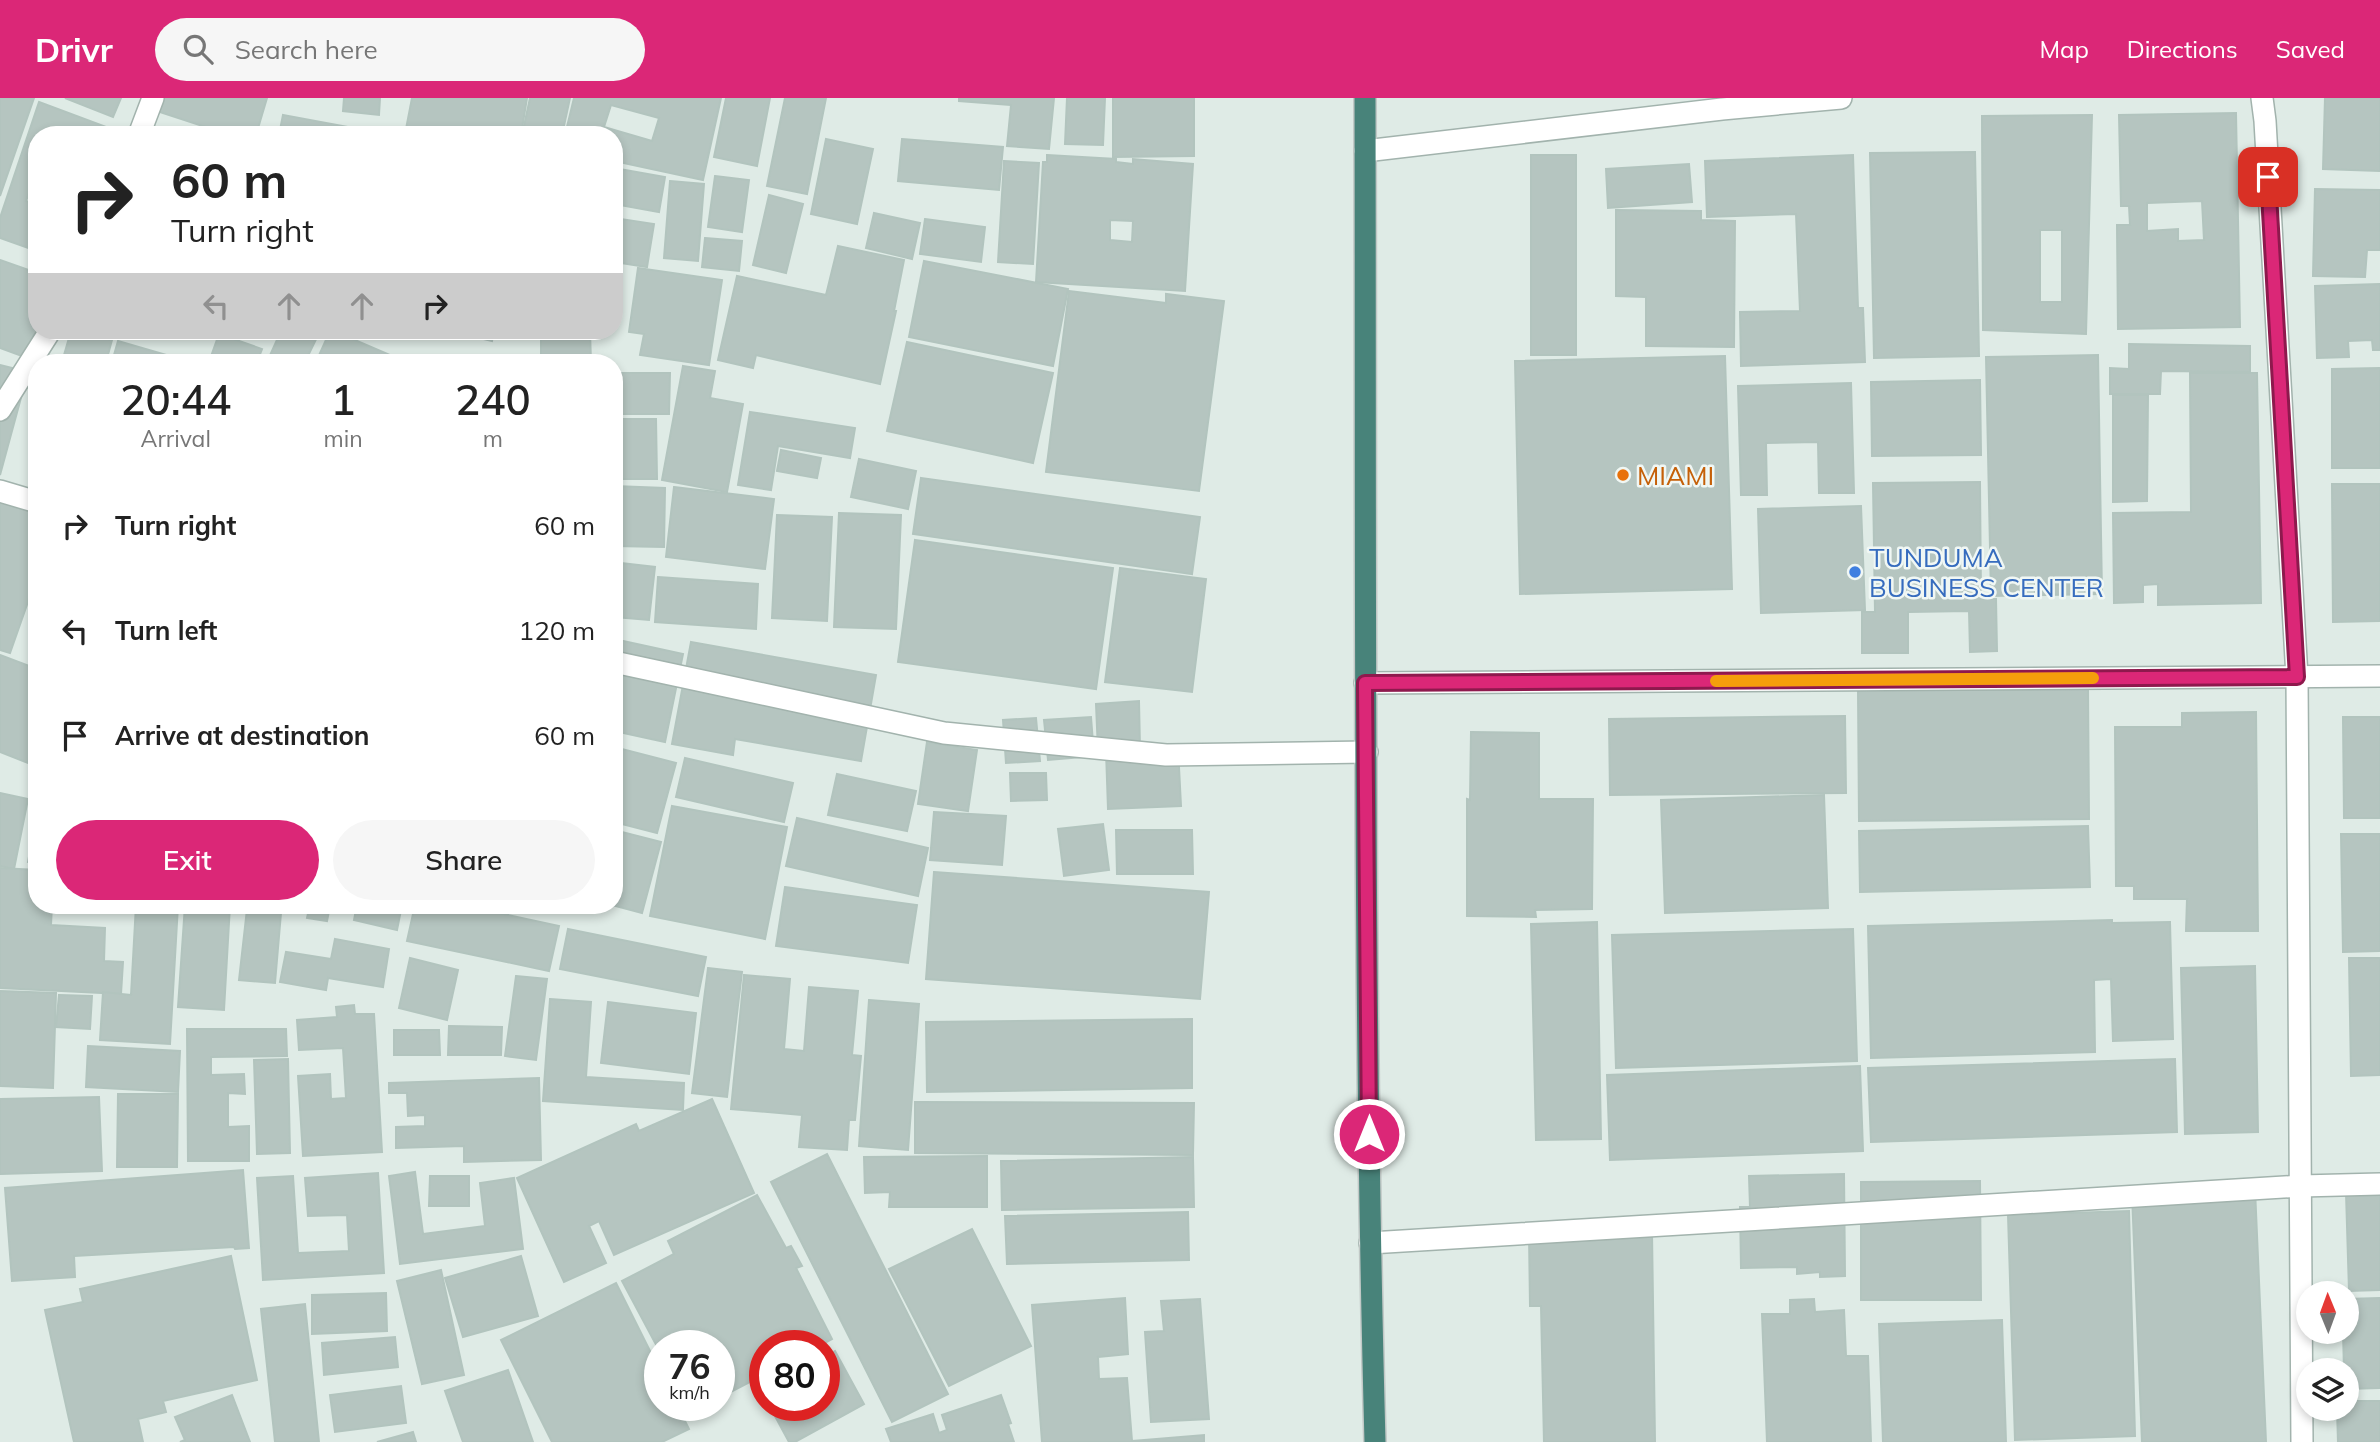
<!DOCTYPE html>
<html lang="en">
<head>
<meta charset="utf-8">
<style>
	:root { --surface:#fff; --page:#f6f6f6; --text:#222; --muted:#767676; --accent:#db2777 }
	body { margin:0; font-family:Mulish,sans-serif; background:var(--page); color:var(--text); height:100vh; display:flex; flex-direction:column; font-size:26px; white-space:nowrap }
	* { box-sizing:border-box; margin:0 }
	p { font-size:23px; color:var(--muted) }
	.icon { flex:none; width:38px; height:38px; fill:none; stroke:currentColor; stroke-width:2; stroke-linecap:round; stroke-linejoin:round }
	.map { position:relative; flex:1; overflow:hidden }
	.side { position:absolute; left:28px; top:256px; width:595px; height:560px; display:flex; flex-direction:column; background:var(--surface); border-radius:28px; box-shadow:0 4px 10px #0003 }
	.side>* { flex:none }
	.hud { position:absolute; left:28px; top:28px; width:595px; height:214px; border-radius:28px; box-shadow:0 4px 10px #0003; background:#fff; color:var(--text); overflow:hidden }
	.needle { width:46px; rotate:359deg }
	.tools { position:absolute; left:2296px; top:1183px; display:grid; gap:14px }
	.tools a { display:grid; place-items:center; width:63px; height:63px; border-radius:50%; background:var(--surface); box-shadow:0 4px 10px #0003; font-size:35px }
	.speed { position:absolute; left:644px; top:1232px; display:flex; gap:14px; font-size:35px; font-weight:700; text-align:center }
	.speed>* { display:grid; place-content:center; width:91px; height:91px; border-radius:50%; background:var(--surface); box-shadow:0 4px 10px #0003; line-height:1 }
	.speed small { font-size:18px; font-weight:400 }
	.speed .limit { border:10px solid #d22; background:#fff; color:#111 }
	.pin { position:absolute; display:grid; place-items:center; width:60px; height:60px; color:#fff; margin:-30px; border-radius:14px; box-shadow:0 4px 10px #0006 }
	.me { position:absolute; width:77px; margin:-38px; rotate:0deg; stroke-linejoin:round; filter:drop-shadow(0 0 5px #0008) }
	.turn { display:flex; align-items:center; gap:24px; height:147px; padding:0 28px; font-size:32px }
	.turn .icon { width:91px; height:91px; stroke-width:2.5 }
	.turn b { display:block; font-size:49px; line-height:60px }
	.lanes { display:flex; align-items:center; height:66px; padding:0 28px; background:#0003; justify-content:center; gap:35px; direction:ltr }
	.lanes .off { opacity:.35 }
	.eta { display:flex; justify-content:space-evenly; align-items:center; height:119px; text-align:center }
	.eta b { font-size:42px; font-weight:600; line-height:49px }
	.cta { display:flex; gap:14px; margin-top:auto; padding:14px 28px }
	.cta a { flex:1; height:80px; border-radius:42px; background:var(--accent); color:#fff; font-size:28px; font-weight:600; line-height:80px; text-align:center }
	.cta a+a { background:var(--page); color:var(--text) }
	ul { padding:0; list-style:none }
	li { display:flex; align-items:center; gap:21px; height:105px; padding:0 28px }
	li div { flex:1 }
	li b { display:block; font-size:26px }
	li em { font-style:normal }
	header { display:flex; align-items:center; gap:42px; box-sizing:border-box; height:98px; padding:0 35px; background:var(--accent); color:#fff }
	header strong { font-size:33px }
	nav { display:flex; gap:38px; margin-inline-start:auto; font-size:24px }
	.search { width:490px; height:63px; background:var(--page); display:flex; align-items:center; gap:18px; box-sizing:border-box; padding:0 24px; border-radius:38px; color:var(--muted); font-size:26px }
	.map>svg:first-child { display:block }
	.building { fill:#b5c5c0; stroke:#b2c4be; stroke-width:2; fill-rule:evenodd }
	.lines { fill:none; stroke-linecap:round; stroke-linejoin:round }
	.minor-casing { stroke:#a2b3ad; stroke-width:24 }
	.trunk-casing { stroke:#c1c8c6; stroke-width:24 }
	.minor { stroke:#fff; stroke-width:21 }
	.trunk { stroke:#48837a; stroke-width:21 }
	.route-casing { stroke:#8e194d; stroke-width:18 }
	.route { stroke:#db2777; stroke-width:12 }
	.slow { stroke:#f59e0b; stroke-width:12 }
	.food-dot { fill:#e8710a; stroke:#f0f7f4; stroke-width:2.5 }
	.shop-dot { fill:#3f7fe0; stroke:#f0f7f4; stroke-width:2.5 }
	.labels { text-anchor:middle; dominant-baseline:central; stroke-width:5; stroke-linejoin:round; paint-order:stroke }
	.food-label { font-size:26px; fill:#c56008; stroke:#f0f7f4; text-anchor:start }
	.shop-label { font-size:26px; fill:#366cbe; stroke:#f0f7f4; text-anchor:start }
</style>
</head>
<body>
<header>
<strong>Drivr</strong>
<div class="search"><svg class="icon" aria-label="search" viewBox="0 0 24 24"><circle cx="10" cy="10" r="6"/><path d="M15 15l6 6"/></svg>Search here</div>
<nav><a>Map</a><a>Directions</a><a>Saved</a></nav>
</header>
<div class="map">
<svg width="2380" height="1344" viewBox="0 0 2380 1344">
	<rect width="100%" height="100%" fill="#dfebe6"/>
	<g class="building">
		<polygon points="0,0 34,0 0,98"/>
		<polygon points="65,0 121,0 113,19"/>
		<polygon points="157,0 267,0 256,37 230,37 154,12"/>
		<polygon points="344,0 380,0 379,17 343,13"/>
		<polygon points="412,0 527,0 521,37 436,37 406,31"/>
		<polygon points="530,0 570,0 562,37 522,37"/>
		<path d="M 574,0 L 721,0 L 703,82 L 614,63 L 614,37 L 565,37 ZM 611,7 L 659,20 L 652,43 L 604,29 Z"/>
		<polygon points="726,0 770,0 757,68 714,59"/>
		<polygon points="785,0 826,0 807,96 767,88"/>
		<polygon points="959,0 1054,0 1049,51 1007,48 1011,7 959,3"/>
		<polygon points="1067,0 1105,0 1103,47 1065,46"/>
		<polygon points="1113,0 1194,0 1194,58 1113,59"/>
		<polygon points="2325,0 2380,0 2380,73 2323,71"/>
		<polygon points="39,4 122,35 37,37 37,74 26,103 37,106 37,153 0,140 0,120"/>
		<path d="M 2236,15 L 2240,229 L 2118,231 L 2117,127 L 2130,127 L 2129,108 L 2121,108 L 2119,17 ZM 2202,103 L 2204,142 L 2178,143 L 2178,131 L 2147,133 L 2147,105 Z"/>
		<polygon points="283,17 348,29 346,37 279,37"/>
		<path d="M 2092,17 L 2086,236 L 1983,232 L 1982,18 ZM 2040,132 L 2062,132 L 2062,204 L 2040,204 Z"/>
		<polygon points="826,41 873,51 857,126 811,116"/>
		<polygon points="902,41 1003,49 999,92 898,83"/>
		<polygon points="1975,54 1979,258 1874,260 1870,55"/>
		<path d="M 1047,57 L 1116,61 L 1116,64 L 1133,66 L 1133,61 L 1193,66 L 1185,193 L 1036,184 L 1043,64 L 1047,64 ZM 1110,122 L 1133,123 L 1132,144 L 1110,142 Z"/>
		<rect x="1531" y="57" width="45" height="200"/>
		<polygon points="1853,57 1858,210 1863,210 1865,264 1741,268 1740,214 1800,213 1796,116 1707,119 1705,63"/>
		<polygon points="1004,63 1039,65 1033,166 998,164"/>
		<polygon points="1689,66 1692,104 1608,110 1606,71"/>
		<polygon points="614,70 665,79 659,114 614,106"/>
		<polygon points="715,78 749,82 742,134 708,129"/>
		<polygon points="670,83 704,86 698,163 664,160"/>
		<polygon points="2315,91 2380,92 2380,152 2367,152 2365,179 2313,178"/>
		<polygon points="769,97 803,106 786,175 753,167"/>
		<polygon points="1616,112 1701,113 1701,122 1735,123 1734,249 1646,248 1646,199 1616,198"/>
		<polygon points="874,115 920,125 912,161 866,150"/>
		<polygon points="614,120 654,126 647,169 614,164"/>
		<polygon points="925,121 985,129 981,164 920,156"/>
		<polygon points="705,140 742,143 739,173 702,169"/>
		<polygon points="838,148 904,162 894,213 896,213 880,286 756,257 753,270 718,262 737,178 826,197"/>
		<polygon points="0,162 37,175 37,233 40,233 30,261 0,250"/>
		<polygon points="924,163 1068,191 1053,268 909,239"/>
		<polygon points="638,170 722,182 709,267 640,257 644,236 629,234"/>
		<polygon points="2380,186 2380,252 2373,252 2372,242 2348,243 2349,259 2317,260 2315,188"/>
		<polygon points="1069,193 1166,205 1166,196 1224,203 1199,393 1046,374"/>
		<polygon points="71,233 80,233 112,242 106,264 62,264"/>
		<polygon points="281,233 320,233 305,264 267,264"/>
		<polygon points="330,233 334,233 406,264 316,264"/>
		<polygon points="450,233 494,233 492,243"/>
		<polygon points="541,233 590,233 591,264 541,264"/>
		<polygon points="219,236 262,251 257,264 209,264"/>
		<polygon points="118,243 173,259 171,264 112,264"/>
		<polygon points="907,244 1053,275 1033,365 887,333"/>
		<polygon points="2129,246 2250,248 2250,274 2161,273 2160,296 2110,296 2110,270 2129,271"/>
		<polygon points="2098,257 2102,496 1991,498 1986,259"/>
		<polygon points="1725,258 1732,491 1520,496 1515,263"/>
		<polygon points="0,267 28,274 0,377"/>
		<polygon points="683,268 715,273 710,300 743,306 727,394 662,382"/>
		<polygon points="2380,270 2380,370 2332,370 2332,271"/>
		<polygon points="614,275 670,275 669,316 614,316"/>
		<polygon points="2190,275 2257,275 2261,505 2158,507 2158,486 2143,487 2143,504 2114,505 2113,415 2191,414"/>
		<polygon points="1980,282 1981,357 1872,358 1871,284"/>
		<polygon points="1851,285 1854,395 1819,395 1818,344 1766,345 1767,397 1741,397 1738,288"/>
		<polygon points="2113,297 2148,297 2147,403 2113,404"/>
		<polygon points="750,314 855,330 850,360 778,348 771,392 738,387"/>
		<polygon points="614,321 656,321 657,381 614,381"/>
		<polygon points="781,352 821,360 817,380 777,373"/>
		<polygon points="859,361 916,373 908,411 851,399"/>
		<polygon points="921,380 1200,419 1192,476 913,436"/>
		<polygon points="1980,384 1981,501 1996,501 1997,553 1970,554 1969,513 1908,514 1908,555 1862,555 1862,514 1875,514 1873,385"/>
		<polygon points="2332,386 2380,386 2380,523 2333,524"/>
		<polygon points="614,388 665,390 664,449 614,448"/>
		<polygon points="674,389 774,401 765,471 666,459"/>
		<polygon points="0,402 37,415 37,478 10,555 0,552"/>
		<polygon points="1861,408 1865,512 1761,515 1758,411"/>
		<polygon points="839,415 901,417 896,531 834,529"/>
		<polygon points="777,417 832,419 827,523 772,520"/>
		<polygon points="915,442 1113,470 1096,591 898,564"/>
		<polygon points="621,465 655,469 649,522 615,519"/>
		<polygon points="1120,470 1206,481 1192,594 1105,584"/>
		<polygon points="658,479 758,486 756,531 655,524"/>
		<polygon points="614,541 683,556 665,644 614,633"/>
		<polygon points="691,544 876,577 861,663 735,641 733,657 672,646"/>
		<polygon points="0,557 37,571 37,641 28,665 0,654"/>
		<polygon points="2088,591 2089,721 1859,723 1858,592"/>
		<polygon points="1139,603 1140,651 1098,653 1096,606"/>
		<polygon points="2256,614 2258,833 2186,833 2187,801 2134,801 2134,788 2116,788 2115,629 2182,629 2182,615"/>
		<polygon points="1845,618 1846,695 1610,697 1609,621"/>
		<polygon points="1091,619 1094,658 1048,662 1044,622"/>
		<polygon points="2343,619 2380,619 2380,720 2344,720"/>
		<polygon points="1036,620 1040,663 1006,665 1003,622"/>
		<polygon points="1471,634 1539,635 1539,701 1593,701 1592,811 1535,812 1536,819 1467,818 1467,701 1470,702"/>
		<polygon points="927,644 977,652 968,713 918,706"/>
		<polygon points="614,649 676,665 657,735 614,724"/>
		<polygon points="1178,650 1181,708 1108,711 1106,653"/>
		<polygon points="685,660 793,685 784,724 676,699"/>
		<polygon points="1010,675 1046,675 1047,702 1011,703"/>
		<polygon points="837,676 916,693 907,733 828,717"/>
		<polygon points="0,695 28,701 14,771 0,768"/>
		<polygon points="1824,697 1828,810 1665,815 1661,702"/>
		<polygon points="672,708 787,729 765,841 650,818"/>
		<polygon points="37,714 37,766 28,764"/>
		<polygon points="934,714 1006,718 1002,767 930,762"/>
		<polygon points="797,720 928,750 918,798 786,768"/>
		<polygon points="1103,726 1109,772 1064,778 1058,731"/>
		<polygon points="2088,728 2090,789 1860,794 1859,733"/>
		<polygon points="614,732 661,744 642,815 612,807 614,807"/>
		<polygon points="1116,732 1192,732 1193,776 1117,776"/>
		<polygon points="2341,736 2380,736 2380,853 2343,854"/>
		<polygon points="0,770 37,772 37,807 52,807 51,827 105,830 104,863 123,864 121,896 0,890"/>
		<polygon points="934,774 1209,794 1200,901 926,881"/>
		<polygon points="785,789 917,807 908,865 776,848"/>
		<polygon points="136,807 178,807 170,946 100,942 103,894 131,897"/>
		<polygon points="185,807 230,807 224,912 178,909"/>
		<polygon points="310,807 345,807 344,810 330,808 327,823 307,820"/>
		<polygon points="357,807 402,807 397,832 354,822"/>
		<polygon points="415,807 462,807 559,828 549,873 407,843"/>
		<polygon points="247,811 281,815 275,885 239,882"/>
		<polygon points="2112,822 2112,825 2170,824 2173,941 2113,943 2111,881 2094,882 2095,954 1871,960 1868,828"/>
		<polygon points="1597,824 1601,1041 1536,1042 1531,826"/>
		<polygon points="568,831 706,859 698,898 560,871"/>
		<polygon points="1853,831 1857,963 1616,970 1612,837"/>
		<polygon points="335,841 389,851 383,889 328,880 326,892 280,884 286,854 331,861"/>
		<polygon points="410,860 458,872 447,922 399,910"/>
		<polygon points="2349,860 2380,860 2380,977 2351,978"/>
		<polygon points="2255,868 2258,1034 2185,1036 2181,870"/>
		<polygon points="708,870 742,874 727,999 692,995"/>
		<polygon points="744,877 790,881 784,951 804,953 809,889 858,893 852,957 861,958 855,1022 849,1022 847,1052 799,1049 802,1017 731,1011"/>
		<polygon points="516,878 547,881 536,962 505,958"/>
		<polygon points="0,893 56,895 53,990 0,988"/>
		<polygon points="59,897 92,898 90,931 56,929"/>
		<polygon points="550,901 591,904 586,979 684,985 683,1012 543,1003"/>
		<polygon points="869,902 919,906 908,1052 859,1048"/>
		<polygon points="608,904 696,915 689,976 601,965"/>
		<polygon points="354,907 355,916 374,916 382,1054 303,1058 298,978 330,976 331,1001 346,1000 343,950 299,952 297,922 337,919 336,909"/>
		<polygon points="1192,921 1192,990 927,994 926,924"/>
		<polygon points="449,928 502,929 501,957 448,957"/>
		<polygon points="187,931 286,931 287,958 211,959 211,977 244,976 245,996 228,995 228,1029 249,1028 249,1063 188,1063"/>
		<polygon points="394,932 439,932 440,957 394,957"/>
		<polygon points="88,948 180,953 178,994 86,989"/>
		<polygon points="288,961 290,1055 257,1056 254,962"/>
		<polygon points="2175,961 2177,1034 1871,1044 1868,970"/>
		<polygon points="1860,968 1863,1053 1610,1062 1607,977"/>
		<polygon points="539,980 541,1062 464,1064 464,1048 396,1050 396,1029 425,1028 425,1017 408,1018 407,995 389,995 389,985"/>
		<polygon points="118,996 178,996 177,1069 117,1069"/>
		<polygon points="99,999 102,1073 0,1076 0,1001"/>
		<polygon points="712,1001 754,1095 614,1157 599,1123 589,1128 606,1165 564,1184 517,1080 636,1026 639,1033"/>
		<polygon points="915,1004 1194,1005 1193,1057 915,1055"/>
		<polygon points="827,1056 948,1296 892,1324 771,1084"/>
		<polygon points="987,1058 987,1109 889,1109 890,1094 865,1095 864,1059"/>
		<polygon points="1193,1059 1194,1109 1002,1112 1001,1063"/>
		<polygon points="243,1072 249,1150 235,1151 234,1149 74,1158 75,1179 12,1183 5,1090"/>
		<polygon points="415,1074 423,1136 485,1128 480,1085 514,1080 523,1151 400,1166 389,1078"/>
		<polygon points="378,1075 384,1175 263,1182 257,1080 293,1078 298,1155 349,1153 347,1117 308,1118 305,1080"/>
		<polygon points="1844,1076 1845,1178 1820,1179 1820,1174 1797,1176 1797,1169 1741,1170 1740,1109 1750,1109 1749,1078"/>
		<polygon points="430,1078 469,1078 469,1108 429,1108"/>
		<polygon points="1980,1083 1981,1202 1861,1202 1861,1084"/>
		<polygon points="2255,1091 2266,1344 2142,1344 2132,1096"/>
		<polygon points="2380,1094 2380,1192 2349,1193 2346,1095"/>
		<polygon points="757,1097 786,1150 791,1148 802,1168 796,1170 832,1241 819,1248 765,1248 765,1276 719,1300 719,1248 660,1248 660,1254 622,1183 674,1156 668,1143"/>
		<polygon points="2129,1113 2135,1338 2015,1342 2008,1117"/>
		<polygon points="1188,1114 1189,1162 1007,1166 1005,1118"/>
		<polygon points="972,1131 1031,1248 949,1288 889,1171"/>
		<polygon points="1652,1134 1655,1344 1544,1344 1541,1208 1530,1208 1529,1136"/>
		<polygon points="231,1158 257,1282 163,1303 166,1314 138,1321 143,1344 74,1344 45,1212 83,1204 80,1191"/>
		<polygon points="521,1158 538,1218 463,1239 445,1180"/>
		<polygon points="441,1172 464,1277 422,1286 397,1183"/>
		<polygon points="616,1185 660,1273 660,1307 677,1307 689,1331 662,1344 552,1344 501,1242"/>
		<polygon points="386,1195 387,1233 312,1236 312,1197"/>
		<polygon points="1125,1200 1128,1256 1098,1259 1099,1281 1127,1280 1132,1343 1204,1337 1204,1344 1042,1344 1032,1207"/>
		<polygon points="2380,1200 2380,1290 2347,1291 2347,1272 2344,1272 2343,1234 2347,1234 2347,1201"/>
		<polygon points="1200,1201 1209,1321 1151,1324 1145,1234 1164,1233 1161,1203"/>
		<polygon points="1814,1201 1815,1214 1844,1212 1846,1258 1868,1258 1871,1344 1767,1344 1762,1216 1790,1216 1790,1202"/>
		<polygon points="305,1206 319,1344 275,1344 261,1211"/>
		<polygon points="2002,1222 2006,1344 1883,1344 1879,1226"/>
		<polygon points="395,1239 398,1269 324,1277 322,1245"/>
		<polygon points="835,1253 864,1306 795,1344 789,1344 769,1307 824,1307 824,1259"/>
		<polygon points="508,1272 533,1344 463,1344 445,1293"/>
		<polygon points="401,1288 406,1325 335,1334 330,1297"/>
		<polygon points="232,1297 250,1344 180,1344 185,1342 175,1319"/>
		<polygon points="1001,1297 1011,1325 1008,1326 1014,1344 891,1344 886,1331 933,1316 939,1335 947,1332 942,1317"/>
		<polygon points="2347,1303 2380,1303 2380,1344 2338,1344 2337,1311 2347,1311"/>
		<polygon points="413,1334 416,1344 377,1344"/>
	</g>
	<g class="lines">
		<g class="minor-casing">
			<g id="minor">
				<polyline points="2262,0 2265,23 2297,579 2302,1344"/>
				<polyline points="139,37 153,0"/>
				<polyline points="1365,53 1722,11 1841,0"/>
				<polyline points="0,312 50,233"/>
				<polyline points="0,393 37,404"/>
				<polyline points="614,564 944,635 1166,657 1367,654"/>
				<polyline points="1365,585 2380,578"/>
				<polyline points="1370,1145 2301,1088 2380,1086"/>
			</g>
		</g>
		<g class="trunk-casing">
			<path id="trunk" d="M 1365,0 C 1366,448 1363,896 1375,1344"/>
		</g>
		<use href="#minor" class="minor"/>
		<use href="#trunk" class="trunk"/>
	</g>
	<g class="lines">
		<g class="route-casing">
			<polyline id="route" points="1369,1036 1365,585 2297,579 2268,79"/>
		</g>
		<use href="#route" class="route"/>
		<polyline class="slow" points="1716,583 2093,580"/>
	</g>
	<circle class="food-dot" cx="1623" cy="377" r="7"/>
	<circle class="shop-dot" cx="1855" cy="474" r="7"/>
	<g class="labels">
		<g class="food-label">
			<text x="1637" y="377">MIAMI</text>
		</g>
		<g class="shop-label">
			<text x="1869" y="459">TUNDUMA<tspan x="1869" dy="30">BUSINESS CENTER</tspan></text>
		</g>
	</g>
</svg>
<div class="tools">
<a><svg class="needle" viewBox="-14 -14 28 28"><path d="M0-13l5 13h-10z" fill="#e53935"/><path d="M0 13l5-13h-10z" fill="#767676"/></svg></a>
<a><svg class="icon" aria-label="layers" viewBox="0 0 24 24"><path d="M12 4l9 5-9 5-9-5zM3 14l9 5 9-5"/></svg></a>
</div>
<div class="speed"><div>76<small>km/h</small></div><div class="limit">80</div></div>
<div class="pin" style="left:2268px;top:79px;background:#d93025"><svg class="icon" aria-label="arrive" viewBox="0 0 24 24"><path d="M6 21V4h12l-3 4 3 4H6"/></svg></div>
<svg class="me" style="left:1369px;top:1036px" viewBox="-20 -20 40 40"><circle r="17" fill="#db2777" stroke="#fff" stroke-width="3"/><path d="M0-11L8 9 0 5-8 9z" fill="#fff"/></svg>
<div class="hud">
<div class="turn"><svg class="icon" aria-label="right" viewBox="0 0 24 24"><path d="M7 20v-9h11M14 6l5 5-5 5"/></svg><div><b>60 m</b>Turn right</div></div>
<div class="lanes"><svg class="icon off" aria-label="left" viewBox="0 0 24 24"><path d="M17 20v-9H6M10 6l-5 5 5 5"/></svg><svg class="icon off" aria-label="ahead" viewBox="0 0 24 24"><path d="M12 20V5M6 11l6-6 6 6"/></svg><svg class="icon off" aria-label="ahead" viewBox="0 0 24 24"><path d="M12 20V5M6 11l6-6 6 6"/></svg><svg class="icon" aria-label="right" viewBox="0 0 24 24"><path d="M7 20v-9h11M14 6l5 5-5 5"/></svg></div>
</div>
<section class="side">
<div class="eta">
<div><b>20:44</b><p>Arrival</p></div>
<div><b>1</b><p>min</p></div>
<div><b>240</b><p>m</p></div>
</div>
<ul>
<li><svg class="icon" aria-label="right" viewBox="0 0 24 24"><path d="M7 20v-9h11M14 6l5 5-5 5"/></svg><div><b>Turn right</b></div><em>60 m</em></li>
<li><svg class="icon" aria-label="left" viewBox="0 0 24 24"><path d="M17 20v-9H6M10 6l-5 5 5 5"/></svg><div><b>Turn left</b></div><em>120 m</em></li>
<li><svg class="icon" aria-label="arrive" viewBox="0 0 24 24"><path d="M6 21V4h12l-3 4 3 4H6"/></svg><div><b>Arrive at destination</b></div><em>60 m</em></li>
</ul>
<div class="cta"><a>Exit</a><a>Share</a></div>
</section>
</div>
</body>
</html>
